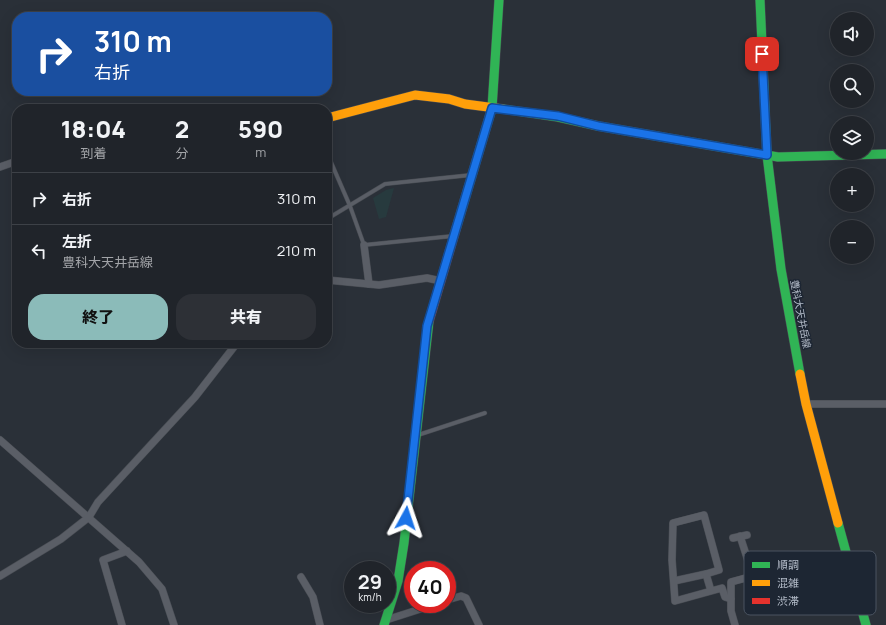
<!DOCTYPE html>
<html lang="ja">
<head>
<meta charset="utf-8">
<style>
	:root { --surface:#20242a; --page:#2d3036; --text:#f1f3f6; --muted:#a2a4a8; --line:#3d4147; --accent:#8bbbb9 }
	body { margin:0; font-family:Manrope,"Noto Sans JP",sans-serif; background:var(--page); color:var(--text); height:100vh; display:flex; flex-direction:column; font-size:15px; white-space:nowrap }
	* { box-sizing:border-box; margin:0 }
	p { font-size:13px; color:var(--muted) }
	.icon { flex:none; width:22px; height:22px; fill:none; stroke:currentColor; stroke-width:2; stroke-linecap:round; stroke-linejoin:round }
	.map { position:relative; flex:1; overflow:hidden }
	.details { position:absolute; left:12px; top:104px; width:320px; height:244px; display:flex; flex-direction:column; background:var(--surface); border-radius:16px; box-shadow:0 4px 16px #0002,0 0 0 1px var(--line) }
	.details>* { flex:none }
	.banner { position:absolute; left:12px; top:12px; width:320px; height:84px; border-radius:16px; box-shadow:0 4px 16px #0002,0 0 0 1px var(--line); background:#1a4fa0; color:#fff; overflow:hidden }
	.fabs { position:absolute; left:830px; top:12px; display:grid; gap:8px }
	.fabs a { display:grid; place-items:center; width:44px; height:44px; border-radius:50%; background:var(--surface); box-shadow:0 4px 16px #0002,0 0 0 1px var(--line); font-size:20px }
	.speed { position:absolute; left:344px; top:561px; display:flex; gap:8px; font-size:20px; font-weight:700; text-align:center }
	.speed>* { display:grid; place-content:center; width:52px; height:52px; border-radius:50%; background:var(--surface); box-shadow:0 4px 16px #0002,0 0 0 1px var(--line); line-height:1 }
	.speed small { font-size:10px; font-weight:400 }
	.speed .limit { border:6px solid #d22; background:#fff; color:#111 }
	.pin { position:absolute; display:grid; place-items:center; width:34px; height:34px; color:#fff; margin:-17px; border-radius:8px; box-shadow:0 2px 6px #0006 }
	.me { position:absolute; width:44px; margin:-22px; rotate:5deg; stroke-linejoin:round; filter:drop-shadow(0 0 3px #0008) }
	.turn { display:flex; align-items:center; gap:14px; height:84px; padding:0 16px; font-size:18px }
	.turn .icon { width:52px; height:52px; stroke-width:2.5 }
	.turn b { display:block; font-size:28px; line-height:34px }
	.eta { display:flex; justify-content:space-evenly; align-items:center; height:68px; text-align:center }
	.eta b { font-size:24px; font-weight:800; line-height:28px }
	.button { display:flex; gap:8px; margin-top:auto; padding:8px 16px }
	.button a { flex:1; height:46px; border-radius:16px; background:var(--accent); color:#111; font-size:16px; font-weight:800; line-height:46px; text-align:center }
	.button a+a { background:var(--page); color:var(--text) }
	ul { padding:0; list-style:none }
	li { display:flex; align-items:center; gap:12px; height:52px; padding:0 16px; border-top:1px solid var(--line) }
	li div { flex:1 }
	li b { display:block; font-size:15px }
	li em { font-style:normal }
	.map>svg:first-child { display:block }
	.green { fill:#273a3e }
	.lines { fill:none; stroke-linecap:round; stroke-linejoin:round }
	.lane-casing { stroke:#484c53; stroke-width:4.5 }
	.street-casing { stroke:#484c53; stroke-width:8 }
	.fast-casing { stroke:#484c53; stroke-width:10 }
	.slow-casing { stroke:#484c53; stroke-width:10 }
	.jam-casing { stroke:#484c53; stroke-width:10 }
	.lane { stroke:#5a5e66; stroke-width:3.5 }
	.street { stroke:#5a5e66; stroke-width:7 }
	.fast { stroke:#30b455; stroke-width:9 }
	.slow { stroke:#ff9f0a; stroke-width:9 }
	.jam { stroke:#e5322d; stroke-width:9 }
	.route-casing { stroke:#114b97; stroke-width:10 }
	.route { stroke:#1a73e8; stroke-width:7 }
	.labels { text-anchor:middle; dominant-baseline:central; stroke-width:3; stroke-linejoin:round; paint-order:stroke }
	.street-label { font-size:10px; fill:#b4bcc9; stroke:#1d2633 }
	.key { fill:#1d2633; stroke:#4a5360; stroke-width:1 }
	.key-label { font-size:11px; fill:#b4bcc9 }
</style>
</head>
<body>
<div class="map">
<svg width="886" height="625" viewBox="0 0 886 625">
	<rect width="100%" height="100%" fill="#2a3038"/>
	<polygon class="green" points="394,188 386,217 379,219 373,198 386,190"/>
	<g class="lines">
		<g class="lane-casing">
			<g id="lane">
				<polyline points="327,153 350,206 364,245 453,236"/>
				<polyline points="327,219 385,184 471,175"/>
				<polyline points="415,436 485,413"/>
			</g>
		</g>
		<g class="street-casing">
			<g id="street">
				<polyline points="0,167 17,161"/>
				<polyline points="364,245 369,284"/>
				<polyline points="327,280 379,285 427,278 441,281"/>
				<polyline points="806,404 886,404"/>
				<polyline points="0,440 139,562 162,589 174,625"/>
				<polyline points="733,538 747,535"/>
				<polyline points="0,576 61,539 89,517 98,502 195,397 237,343"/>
				<polyline points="301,577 313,597 320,625"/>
				<polyline points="674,581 706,574"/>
				<polyline points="711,591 706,574 719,570 704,515 673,523 672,560 675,601 722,588 725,597 731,599"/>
				<polyline points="447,600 461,596 466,598 479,625"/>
				<polyline points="386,620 436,604"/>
				<polyline points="122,625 103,560 127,551"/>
				<polyline points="735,625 731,611 731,582 753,576 740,536"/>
			</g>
		</g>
		<g class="fast-casing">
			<g id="fast">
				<polyline points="760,0 767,155 781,269 800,374"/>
				<polyline points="503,109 558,117 598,126 778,157 886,154"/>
				<polyline points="456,229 492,108 499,0"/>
				<polyline points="838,523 866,625"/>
				<polyline points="384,625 398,581 404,543 429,321"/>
			</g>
		</g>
		<g class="slow-casing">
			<g id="slow">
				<polyline points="327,118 415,95 449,99 465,104 503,109"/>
				<polyline points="800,374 806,404 838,523"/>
			</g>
		</g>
		<g class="jam-casing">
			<polyline id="jam" points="429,321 456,229"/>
		</g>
		<use href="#lane" class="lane"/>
		<use href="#street" class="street"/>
		<use href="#fast" class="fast"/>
		<use href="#slow" class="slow"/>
		<use href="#jam" class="jam"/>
	</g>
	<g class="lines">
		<g class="route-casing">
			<polyline id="route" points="406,518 427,326 492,108 558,116 598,126 767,155 762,54"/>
		</g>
		<use href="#route" class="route"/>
	</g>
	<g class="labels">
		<g class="street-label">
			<text transform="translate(801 314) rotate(79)">豊科大天井岳線</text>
		</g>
	</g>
	<rect x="744" y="551" width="132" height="64" rx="6" class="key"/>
	<rect x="752" y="562" width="18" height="6" fill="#30b455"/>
	<rect x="752" y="580" width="18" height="6" fill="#ff9f0a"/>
	<rect x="752" y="598" width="18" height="6" fill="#e5322d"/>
	<g class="key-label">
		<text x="777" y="569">順調</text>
		<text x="777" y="587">混雑</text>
		<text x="777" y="605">渋滞</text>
	</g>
</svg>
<div class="fabs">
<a><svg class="icon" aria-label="sound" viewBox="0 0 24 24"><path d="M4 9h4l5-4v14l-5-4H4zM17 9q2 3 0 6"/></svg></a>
<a><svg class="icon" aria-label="search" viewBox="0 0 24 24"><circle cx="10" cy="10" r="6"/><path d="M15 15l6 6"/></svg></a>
<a><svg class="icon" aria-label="layers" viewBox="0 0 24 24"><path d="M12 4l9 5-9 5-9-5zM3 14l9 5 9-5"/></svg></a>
<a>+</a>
<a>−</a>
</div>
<div class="speed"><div>29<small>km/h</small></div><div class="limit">40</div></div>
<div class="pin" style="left:762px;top:54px;background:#d93025"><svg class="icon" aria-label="arrive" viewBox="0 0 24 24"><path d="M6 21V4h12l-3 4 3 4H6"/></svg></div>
<svg class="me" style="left:406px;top:518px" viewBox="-20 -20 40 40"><path d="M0-17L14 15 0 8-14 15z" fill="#1a73e8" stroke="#fff" stroke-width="4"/></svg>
<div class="banner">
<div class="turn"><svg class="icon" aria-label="right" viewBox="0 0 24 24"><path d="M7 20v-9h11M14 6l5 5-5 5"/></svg><div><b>310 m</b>右折</div></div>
</div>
<section class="details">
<div class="eta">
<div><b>18:04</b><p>到着</p></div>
<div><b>2</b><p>分</p></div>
<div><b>590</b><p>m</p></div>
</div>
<ul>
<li><svg class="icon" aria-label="right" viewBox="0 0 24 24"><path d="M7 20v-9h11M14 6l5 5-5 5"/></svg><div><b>右折</b></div><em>310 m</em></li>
<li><svg class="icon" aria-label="left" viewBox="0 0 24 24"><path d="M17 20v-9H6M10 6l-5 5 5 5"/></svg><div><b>左折</b><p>豊科大天井岳線</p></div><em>210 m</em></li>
</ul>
<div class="button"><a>終了</a><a>共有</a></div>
</section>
</div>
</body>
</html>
